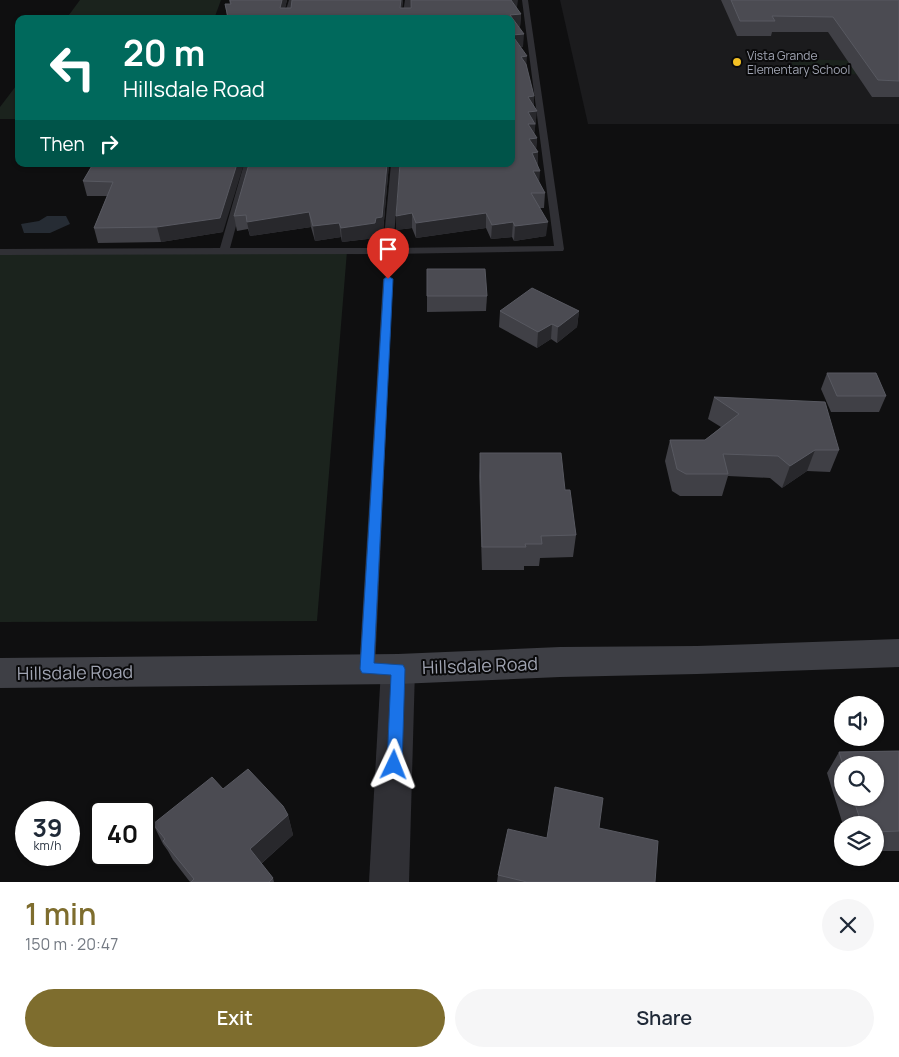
<!DOCTYPE html>
<html lang="en">
<head>
<meta charset="utf-8">
<style>
	:root { --surface:#fff; --page:#f6f6f7; --text:#1f2937; --muted:#747a83; --accent:#7e6d2e }
	body { margin:0; font-family:Manrope,sans-serif; background:var(--page); color:var(--text); height:100vh; display:flex; flex-direction:column; font-size:19px; white-space:nowrap }
	* { box-sizing:border-box; margin:0 }
	p { font-size:16px; color:var(--muted) }
	.icon { flex:none; width:28px; height:28px; fill:none; stroke:currentColor; stroke-width:2; stroke-linecap:round; stroke-linejoin:round }
	.map { position:relative; height:882px; overflow:hidden }
	.details { display:flex; flex-direction:column; background:var(--surface); flex:1 }
	.details>* { flex:none }
	.top-card { position:absolute; left:15px; top:15px; width:500px; height:152px; border-radius:10px; box-shadow:0 1px 4px #0004; background:#00695c; color:#fff; overflow:hidden }
	.tools { position:absolute; left:834px; top:696px; display:grid; gap:10px }
	.tools a { display:grid; place-items:center; width:50px; height:50px; border-radius:50%; background:var(--surface); box-shadow:0 1px 4px #0004; font-size:25px }
	.speed { position:absolute; left:15px; top:801px; display:flex; gap:10px; font-size:25px; font-weight:700; text-align:center }
	.speed>* { display:grid; place-content:center; width:65px; height:65px; border-radius:50%; background:var(--surface); box-shadow:0 1px 4px #0004; line-height:1 }
	.speed small { font-size:12px; font-weight:400 }
	.speed .limit { border:2px solid #111; border-radius:8px; background:#fff; color:#111 }
	.pin { position:absolute; display:grid; place-items:center; width:42px; height:42px; color:#fff; margin:-51px -21px; border-radius:50% 50% 50% 0; rotate:-45deg; box-shadow:0 0 5px #0007 }
	.pin .icon { rotate:45deg }
	.me { position:absolute; width:55px; margin:-28px; rotate:2deg; stroke-linejoin:round; filter:drop-shadow(0 0 4px #0008) }
	.turn { display:flex; align-items:center; gap:18px; height:105px; padding:0 25px; font-size:22px }
	.turn .icon { width:65px; height:65px; stroke-width:2.5 }
	.turn b { display:block; font-size:35px; line-height:42px }
	.then { display:flex; align-items:center; height:48px; padding:0 25px; background:#0003; gap:10px; font-size:19px }
	.round { display:grid; place-items:center; flex:none; width:52px; height:52px; border-radius:26px; background:var(--page) }
	.summary { display:flex; align-items:center; justify-content:space-between; height:85px; padding:0 25px }
	h1 { font-size:30px; font-weight:600; line-height:38px; color:var(--accent) }
	.cta { display:flex; gap:10px; margin-top:auto; padding:10px 25px }
	.cta a { flex:1; height:58px; border-radius:30px; background:var(--accent); color:#fff; font-size:20px; font-weight:600; line-height:58px; text-align:center }
	.cta a+a { background:var(--page); color:var(--text) }
	.map>svg:first-child { display:block }
	.built { fill:#1b1b1d }
	.green { fill:#1b231d }
	.water { fill:#262c34 }
	.lines { fill:none; stroke-linecap:round; stroke-linejoin:round }
	.service { fill:#303035; fill-rule:evenodd }
	.tertiary { fill:#303035; fill-rule:evenodd }
	.secondary { fill:#3e3f45; fill-rule:evenodd }
	.wall { fill:#404046; fill-rule:evenodd }
	.shaded-wall { fill:#28282c }
	.building { fill:#4b4b52; stroke:#585961 }
	.route { fill:#1a73e8; stroke:#114b97 }
	.poi-dot { fill:#f3c024; stroke:#0a0a0b; stroke-width:2 }
	.labels { text-anchor:middle; dominant-baseline:central; stroke-width:4; stroke-linejoin:round; paint-order:stroke }
	.far-poi-label { font-size:12px; fill:#a0a4b2; stroke:#0a0a0b; text-anchor:start }
	.near-street-label { font-size:18px; fill:#a0a4b2; stroke:#0a0a0b }
</style>
</head>
<body>
<div class="map">
<svg width="899" height="882" viewBox="0 0 899 882">
	<rect width="100%" height="100%" fill="#0f0f10"/>
	<polygon class="built" points="560,0 899,0 899,124 588,124"/>
	<g class="green">
		<polygon points="80,0 221,0 214,19 66,19"/>
		<polygon points="790,59 872,61 880,75 796,73"/>
		<polygon points="19,82 19,119 0,119 0,107"/>
		<polygon points="347,251 317,621 0,622 0,252"/>
	</g>
	<polygon class="water" points="47,216 66,216 70,224 50,233 24,233 21,224 39,221"/>
	<g class="lines">
		<g class="service">
			<polygon points="289,0 295,0 291,19 283,19"/>
			<polygon points="405,0 411,0 410,19 402,19"/>
			<polygon points="522,0 528,0 564,249 563,251 388,254 0,255 0,249 220,248 244,164 253,164 230,248 383,248 391,164 400,164 393,248 554,246"/>
			<polygon points="388,276 393,279 375,669 372,674 367,676 362,674 359,669 383,279"/>
		</g>
		<polygon class="tertiary" points="398,654 410,659 415,669 409,882 369,882 381,669 386,659"/>
		<polygon class="secondary" points="899,639 899,667 697,674 560,677 398,684 0,688 0,658 398,654 560,647 697,646"/>
	</g>
	<g class="wall">
		<polygon points="229,0 287,0 285,8 291,8 403,0 402,8 517,7 516,7 521,14 520,27 518,27 523,47 520,47 526,65 534,106 536,124 535,125 534,134 537,138 536,149 539,182 545,193 544,208 539,208 546,236 514,241 512,237 491,239 486,228 416,238 412,228 396,230 396,216 511,164 227,17 225,4 230,4"/>
		<polygon points="721,0 899,0 899,97 872,97 828,32 772,32 771,36 737,36"/>
		<polygon points="93,164 223,232 161,242 98,243 94,228 107,196 87,196 83,181"/>
		<polygon points="249,164 389,164 383,232 376,233 376,238 342,242 341,237 315,241 311,227 250,236 248,229 237,231 234,216"/>
		<polygon points="427,269 487,296 486,311 427,312"/>
		<polygon points="500,311 579,311 577,327 557,343 551,339 537,348 499,327"/>
		<polygon points="827,373 886,396 879,412 831,412 821,389"/>
		<polygon points="714,397 839,450 830,472 807,471 782,488 770,478 728,476 722,496 680,496 672,491 665,461 670,440 705,440 721,427 708,419"/>
		<polygon points="480,453 565,490 576,535 573,557 540,558 539,566 524,566 524,570 482,570 479,476"/>
		<path d="M 899,751 L 899,851 L 875,851 L 875,825 L 843,825 L 827,773 L 839,752 ZM 842,765 L 875,798 L 842,798 Z"/>
		<polygon points="223,789 288,815 293,835 261,864 273,878 274,882 190,882 173,860 168,851 163,844 153,824"/>
		<polygon points="599,828 655,882 497,882 498,875 547,838"/>
	</g>
	<g class="shaded-wall">
		<polygon points="282,0 287,0 282,19 280,8"/>
		<polygon points="401,0 403,0 401,19 400,8"/>
		<polygon points="508,0 518,0 517,7 508,8"/>
		<polygon points="521,14 520,27 511,27 510,15"/>
		<polygon points="524,34 523,47 511,48 512,35"/>
		<polygon points="527,56 526,69 521,57"/>
		<polygon points="534,96 534,110 528,97"/>
		<polygon points="537,111 534,137 527,138 528,112"/>
		<polygon points="537,138 536,152 529,139"/>
		<polygon points="538,152 538,166 532,153"/>
		<polygon points="237,164 244,164 223,232 161,242 157,227"/>
		<polygon points="387,164 389,164 383,232 376,233 376,238 342,242 341,228 376,218"/>
		<polygon points="533,171 540,171 539,185"/>
		<polygon points="309,212 311,227 250,236 247,222"/>
		<polygon points="412,213 412,228 396,230 396,216"/>
		<polygon points="486,213 486,228 416,238 416,223"/>
		<polygon points="513,222 512,237 491,239 492,225"/>
		<polygon points="548,222 546,236 514,241 515,226"/>
		<polygon points="339,223 341,237 315,241 313,226"/>
		<polygon points="579,311 577,327 557,343 558,327"/>
		<polygon points="552,324 551,339 537,348 538,332"/>
		<polygon points="815,450 807,471 782,488 790,466"/>
		<polygon points="288,815 293,835 256,868 250,849"/>
	</g>
	<g class="building">
		<polygon points="230,0 282,0 280,8 291,8 292,0 401,0 400,8 411,8 411,0 511,0 521,14 510,15 524,34 512,35 527,56 521,57 526,64 534,96 528,97 537,111 528,112 535,124 528,124 537,138 529,139 538,152 532,153 540,171 533,171 545,193 531,193 548,222 515,226 513,222 492,225 486,213 416,223 412,213 396,216 400,164 511,164 511,19 221,19 221,18 228,17 225,4 231,4"/>
		<polygon points="731,0 899,0 899,81 878,80 833,17 772,16 775,21 740,21"/>
		<polygon points="93,164 237,164 220,218 157,227 94,228 113,182 83,181"/>
		<polygon points="249,164 387,164 382,217 376,218 375,223 341,228 339,223 313,226 309,212 247,222 246,215 234,216"/>
		<polygon points="427,269 485,269 487,296 427,296"/>
		<polygon points="532,288 579,311 558,327 552,324 538,332 500,311"/>
		<polygon points="827,373 876,373 886,396 837,396"/>
		<polygon points="714,397 825,402 839,450 815,450 790,466 778,456 723,454 728,474 686,474 677,469 670,440 705,440 739,414"/>
		<polygon points="480,453 561,453 565,490 570,490 576,535 541,536 542,544 525,544 526,547 482,547"/>
		<polygon points="899,751 899,831 875,832 875,825 862,825 853,798 875,798 875,765 843,765 839,752"/>
		<polygon points="248,769 283,806 288,815 250,849 273,878 269,882 191,882 194,879 163,841 165,839 153,824 212,777 223,789"/>
		<polygon points="555,787 603,798 599,828 658,841 655,882 527,882 498,875 508,829 547,838"/>
	</g>
	<polygon class="route" points="388,276 393,279 374,663 403,665 405,669 402,765 400,770 394,772 389,770 387,765 391,675 362,673 360,669 384,279"/>
	<circle class="poi-dot" cx="737" cy="62" r="5"/>
	<g class="labels">
		<g class="far-poi-label">
			<text x="747" y="55">Vista Grande<tspan x="747" dy="14">Elementary School</tspan></text>
		</g>
		<g class="near-street-label">
			<text transform="translate(480 665) rotate(-2)">Hillsdale Road</text>
			<text transform="translate(75 672) rotate(-1)">Hillsdale Road</text>
		</g>
	</g>
</svg>
<div class="tools">
<a><svg class="icon" aria-label="sound" viewBox="0 0 24 24"><path d="M4 9h4l5-4v14l-5-4H4zM17 9q2 3 0 6"/></svg></a>
<a><svg class="icon" aria-label="search" viewBox="0 0 24 24"><circle cx="10" cy="10" r="6"/><path d="M15 15l6 6"/></svg></a>
<a><svg class="icon" aria-label="layers" viewBox="0 0 24 24"><path d="M12 4l9 5-9 5-9-5zM3 14l9 5 9-5"/></svg></a>
</div>
<div class="speed"><div>39<small>km/h</small></div><div class="limit">40</div></div>
<div class="pin" style="left:388px;top:279px;background:#d93025"><svg class="icon" aria-label="arrive" viewBox="0 0 24 24"><path d="M6 21V4h12l-3 4 3 4H6"/></svg></div>
<svg class="me" style="left:394px;top:765px" viewBox="-20 -20 40 40"><path d="M0-17L14 15 0 8-14 15z" fill="#1a73e8" stroke="#fff" stroke-width="4"/></svg>
<div class="top-card">
<div class="turn"><svg class="icon" aria-label="left" viewBox="0 0 24 24"><path d="M17 20v-9H6M10 6l-5 5 5 5"/></svg><div><b>20 m</b>Hillsdale Road</div></div>
<div class="then">Then<svg class="icon" aria-label="right" viewBox="0 0 24 24"><path d="M7 20v-9h11M14 6l5 5-5 5"/></svg></div>
</div>
</div>
<section class="details">
<div class="summary"><div><h1>1 min</h1><p>150 m · 20:47</p></div><a class="round"><svg class="icon" aria-label="close" viewBox="0 0 24 24"><path d="M6 6l12 12M18 6L6 18"/></svg></a></div>
<div class="cta"><a>Exit</a><a>Share</a></div>
</section>
</body>
</html>
